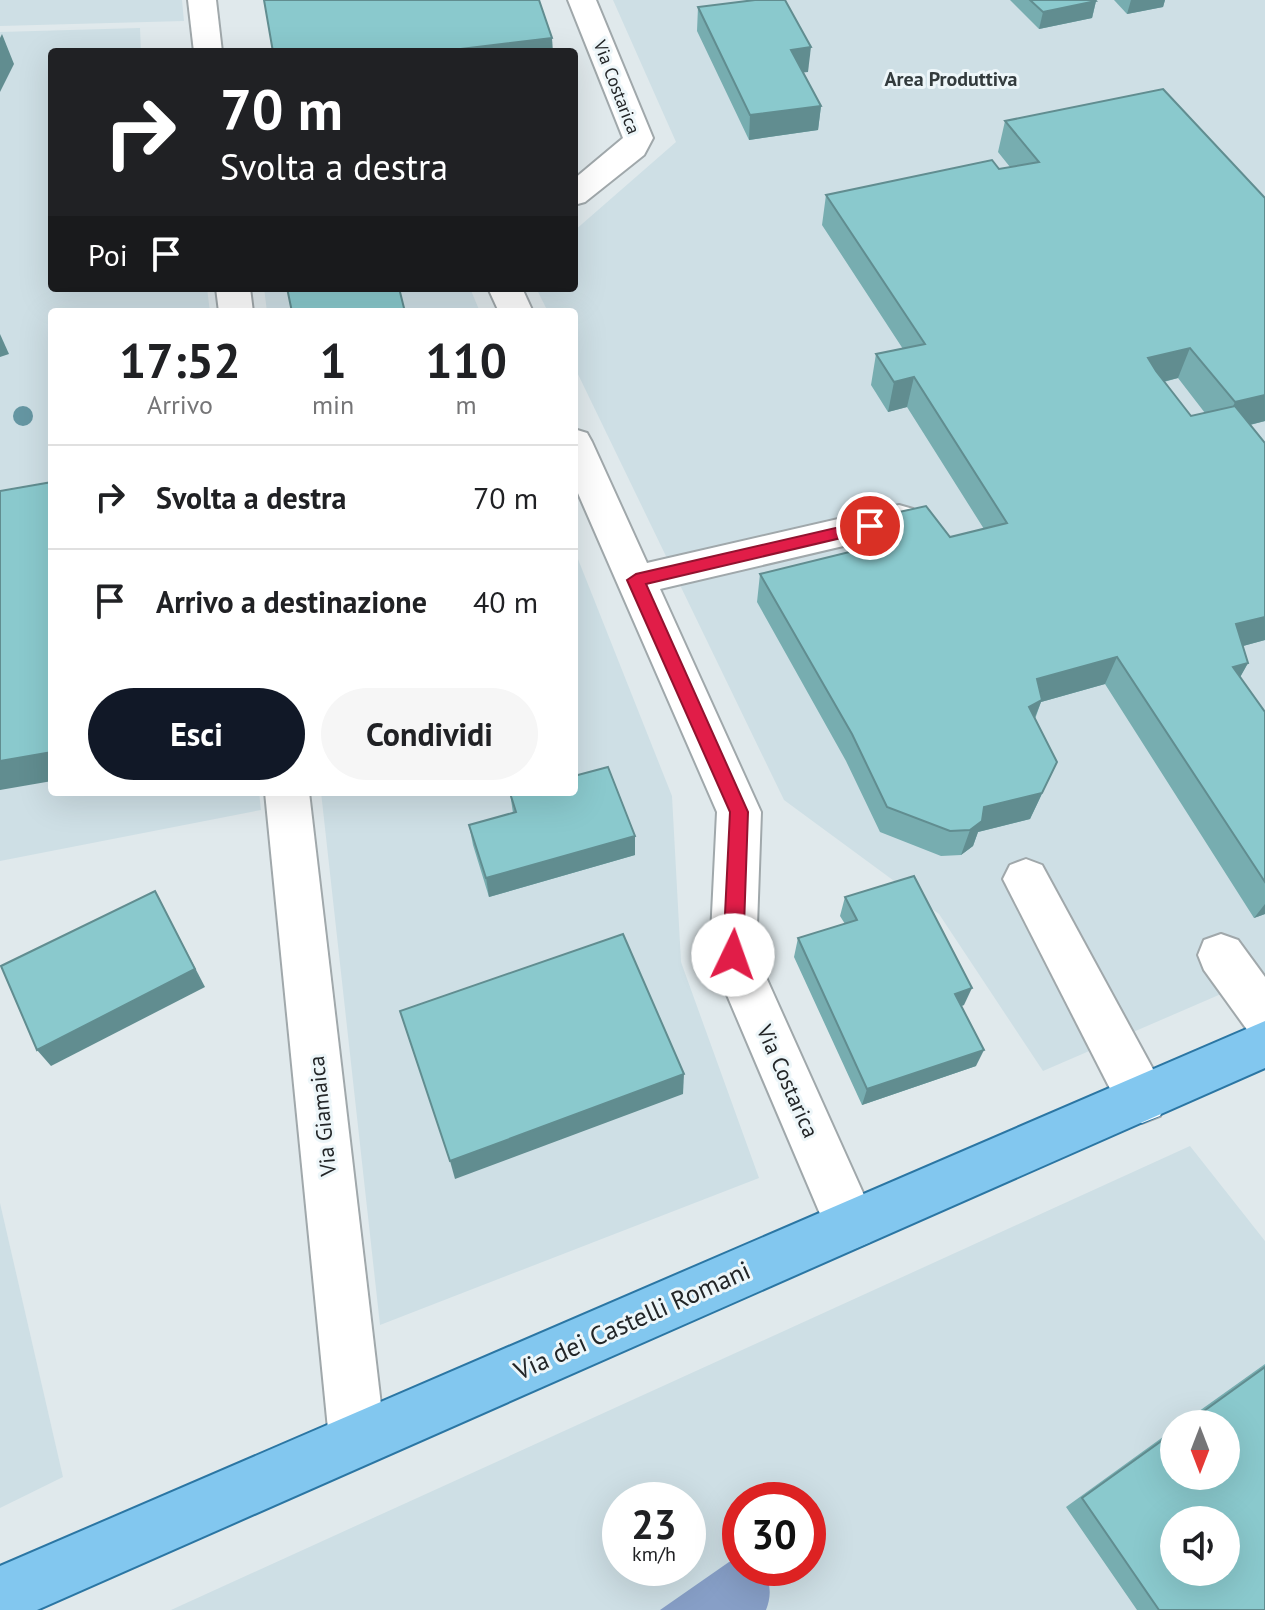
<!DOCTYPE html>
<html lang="it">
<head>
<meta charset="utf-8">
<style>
	:root { --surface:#fff; --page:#f6f6f6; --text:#202124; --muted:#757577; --line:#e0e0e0; --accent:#111827 }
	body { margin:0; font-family:"PT Sans",sans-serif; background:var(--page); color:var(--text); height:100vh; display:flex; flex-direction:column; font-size:30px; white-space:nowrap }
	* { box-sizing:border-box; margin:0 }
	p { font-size:26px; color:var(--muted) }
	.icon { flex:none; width:44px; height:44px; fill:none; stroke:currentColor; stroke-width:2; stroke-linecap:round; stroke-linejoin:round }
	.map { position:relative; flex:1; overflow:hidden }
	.details { position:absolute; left:48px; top:308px; width:530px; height:488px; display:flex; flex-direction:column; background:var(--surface); border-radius:8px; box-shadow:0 8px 32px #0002 }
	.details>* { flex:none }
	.hud { position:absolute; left:48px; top:48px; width:530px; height:244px; border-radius:8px; box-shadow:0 8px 32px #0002; background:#202124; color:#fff; overflow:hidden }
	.needle { width:52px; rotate:180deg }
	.controls { position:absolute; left:1160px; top:1410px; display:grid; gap:16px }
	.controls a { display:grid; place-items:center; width:80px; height:80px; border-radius:50%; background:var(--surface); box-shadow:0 8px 32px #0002; font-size:40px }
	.speed { position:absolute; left:602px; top:1482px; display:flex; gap:16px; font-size:40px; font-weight:700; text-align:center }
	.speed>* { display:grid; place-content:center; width:104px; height:104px; border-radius:50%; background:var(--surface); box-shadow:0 8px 32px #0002; line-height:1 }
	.speed small { font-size:20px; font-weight:400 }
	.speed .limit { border:12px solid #d22; background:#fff; color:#111 }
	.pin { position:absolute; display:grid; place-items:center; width:68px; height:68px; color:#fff; margin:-34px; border:4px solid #fff; border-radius:50%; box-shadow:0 2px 8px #0007 }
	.me { position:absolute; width:88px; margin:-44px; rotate:3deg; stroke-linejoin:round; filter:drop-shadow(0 0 6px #0008) }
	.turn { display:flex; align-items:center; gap:28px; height:168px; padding:0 40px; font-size:36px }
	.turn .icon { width:104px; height:104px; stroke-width:2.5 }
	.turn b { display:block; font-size:56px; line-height:68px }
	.then { display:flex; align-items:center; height:76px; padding:0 40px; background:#0003; gap:16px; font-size:30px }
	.eta { display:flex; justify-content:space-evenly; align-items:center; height:136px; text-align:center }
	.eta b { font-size:48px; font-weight:800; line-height:56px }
	.button { display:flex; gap:16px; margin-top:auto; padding:16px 40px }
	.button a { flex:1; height:92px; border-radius:48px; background:var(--accent); color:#fff; font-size:32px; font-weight:800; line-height:92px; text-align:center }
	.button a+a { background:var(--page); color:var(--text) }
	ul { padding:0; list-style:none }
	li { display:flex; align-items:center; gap:24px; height:104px; padding:0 40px; border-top:2px solid var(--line) }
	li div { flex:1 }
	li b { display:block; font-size:30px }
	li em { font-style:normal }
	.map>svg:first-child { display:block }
	.built { fill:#cedfe5; fill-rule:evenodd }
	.water { fill:#879fc7 }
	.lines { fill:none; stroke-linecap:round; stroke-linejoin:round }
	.minor-casing { stroke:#a0a8ab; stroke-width:4 }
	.major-casing { stroke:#2b76a3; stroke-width:4 }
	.minor { fill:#fff; fill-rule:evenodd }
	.major { fill:#82c7ef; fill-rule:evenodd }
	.tree { fill:#6596a2 }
	.wall { fill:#77adb0; fill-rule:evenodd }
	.shaded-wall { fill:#618d90 }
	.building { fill:#8ac9cd; stroke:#618d90; stroke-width:2; fill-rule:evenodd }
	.route { fill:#e11d48; stroke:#92132f; stroke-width:2 }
	.labels { text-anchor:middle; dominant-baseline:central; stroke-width:6; stroke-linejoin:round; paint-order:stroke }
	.far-street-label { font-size:18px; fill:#232628; stroke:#edf6f9 }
	.far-neighbourhood-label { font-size:20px; font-weight:bold; fill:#333b3d; stroke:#edf6f9 }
	.street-label { font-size:22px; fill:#232628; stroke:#edf6f9 }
	.near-street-label { font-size:26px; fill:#232628; stroke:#edf6f9 }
</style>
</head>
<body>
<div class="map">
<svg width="1265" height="1610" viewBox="0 0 1265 1610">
	<rect width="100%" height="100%" fill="#e0e9ec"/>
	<g class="built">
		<polygon points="0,0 182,0 184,21 0,26"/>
		<polygon points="613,0 1265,0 1265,975 1043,1071 939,914 784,800 574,366 574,312 548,312 536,288 574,288 574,231 676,142"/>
		<polygon points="140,28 141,52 52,52 52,288 207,288 210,312 52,312 52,481 0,490 0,32"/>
		<polygon points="264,288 470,288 480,312 267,312"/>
		<polygon points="52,488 52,792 259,792 261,810 0,861 0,497"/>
		<polygon points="574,549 672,796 681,962 759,1178 380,1325 321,792 574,792"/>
		<path d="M 1190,1146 L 1265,1241 L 1265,1610 L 171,1610 ZM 1174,1424 L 1226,1424 L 1226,1476 L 1174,1476 ZM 620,1500 L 688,1500 L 688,1568 L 620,1568 ZM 740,1500 L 808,1500 L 808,1568 L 740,1568 ZM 1174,1520 L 1226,1520 L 1226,1572 L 1174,1572 Z"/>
		<polygon points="0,1203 63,1477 0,1508"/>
	</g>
	<path class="water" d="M 740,1560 L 740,1568 L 761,1568 C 771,1581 772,1595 766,1610 L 660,1610 L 729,1562 Z"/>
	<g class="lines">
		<g class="minor-casing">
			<g id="minor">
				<polygon points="188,0 216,0 222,52 194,52"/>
				<polygon points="568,0 596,0 653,138 644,155 585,202 574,205 574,179 623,138"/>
				<polygon points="216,288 250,288 253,312 219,312"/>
				<polygon points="488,288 522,288 533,312 499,312"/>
				<polygon points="574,429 587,433 592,442 647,563 899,505 913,509 918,519 913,529 899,533 660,589 761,812 756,955 877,1224 870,1242 851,1250 832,1242 710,955 717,812 574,484"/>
				<polygon points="265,792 309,792 385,1439 377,1459 357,1467 337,1459 329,1439"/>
				<polygon points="1026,859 1042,865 1160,1082 1167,1099 1160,1116 1142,1123 1124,1116 1003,879 1010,865"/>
				<polygon points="1221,934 1238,940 1265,977 1265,1037 1248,1031 1204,970 1198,955 1204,940"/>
			</g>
		</g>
		<g class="major-casing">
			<polygon id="major" points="1265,1021 1265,1068 37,1610 0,1610 0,1566"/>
		</g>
		<use href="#minor" class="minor"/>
		<use href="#major" class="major"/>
	</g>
	<circle class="tree" cx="23" cy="416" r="10"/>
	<g class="wall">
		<polygon points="1010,0 1095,0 1096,1 1092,18 1039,29"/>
		<polygon points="1114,0 1165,0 1163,7 1127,14"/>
		<polygon points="698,7 808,72 803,72 821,106 818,130 749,140 697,31"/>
		<path d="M 1005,121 L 1265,198 L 1265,421 L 1250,425 L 1265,443 L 1265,640 L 1243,646 L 1248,663 L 1240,677 L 1265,712 L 1265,914 L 1254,918 L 1105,684 L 1041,702 L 1035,719 L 1057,762 L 1030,819 L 978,832 L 973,846 L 961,855 L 941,856 L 880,832 L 846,761 L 757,602 L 760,574 L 871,547 L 877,517 L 950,537 L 984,529 L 907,407 L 888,412 L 871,385 L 876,354 L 903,349 L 822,225 L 826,195 L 1010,167 L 998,152 ZM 1178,378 L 1205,413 L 1191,416 L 1164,382 Z"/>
		<polygon points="510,793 635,836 635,855 489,897 473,845 469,825 513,813"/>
		<polygon points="845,897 964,1005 961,1006 976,1066 862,1105 794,957 798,938 845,924 840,916"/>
		<polygon points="1265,1364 1265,1610 1137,1610 1066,1507 1174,1429 1174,1476 1226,1424 1181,1424"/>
	</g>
	<g class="shaded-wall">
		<polygon points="1131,0 1165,0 1163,7 1127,14"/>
		<polygon points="1096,1 1092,18 1039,29 1043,12"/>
		<polygon points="2,34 14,64 0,92 0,38"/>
		<polygon points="552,38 553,52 436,52"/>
		<polygon points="811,47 808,72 789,74 791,50"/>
		<polygon points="821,106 818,130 749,140 750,115"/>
		<polygon points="0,334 9,354 0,357"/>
		<polygon points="1190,348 1178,378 1137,388 1148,358"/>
		<polygon points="914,377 907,407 888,412 894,382"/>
		<polygon points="1265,395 1265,421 1221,432 1235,402"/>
		<polygon points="1265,617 1265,640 1221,652 1236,624"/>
		<polygon points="1117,657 1105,684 1041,702 1031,727 1018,734 1037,679"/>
		<polygon points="1248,663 1233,690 1233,667"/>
		<polygon points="52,752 52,781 0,790 0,761"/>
		<polygon points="1057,762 1030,819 978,832 973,846 961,855 970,830 984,807"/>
		<polygon points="635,836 635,855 489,897 486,878"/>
		<polygon points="155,891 205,987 51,1066 37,1050"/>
		<polygon points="1265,904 1265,914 1254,918"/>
		<polygon points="972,988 964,1005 947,1011 955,994"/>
		<polygon points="984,1050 976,1066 862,1105 867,1089"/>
		<polygon points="684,1074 683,1094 455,1179 450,1161"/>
	</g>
	<g class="building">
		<polygon points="264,0 539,0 552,38 436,52 273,52"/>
		<polygon points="755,0 785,0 811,47 791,50 821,106 750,115 698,7"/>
		<polygon points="1030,0 1095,0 1096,1 1043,12"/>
		<polygon points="1163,89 1265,198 1265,395 1235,402 1190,348 1148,358 1156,371 1191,416 1235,406 1265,443 1265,617 1236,624 1248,663 1233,667 1265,712 1265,882 1117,657 1037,679 1042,700 1029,707 1057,762 1042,793 984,807 982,821 970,830 950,831 887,807 852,734 760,574 890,542 877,517 926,506 950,537 1007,523 914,377 894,382 876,354 925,344 826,195 992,160 999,169 1039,162 1005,121"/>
		<polygon points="287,288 399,288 405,312 292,312"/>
		<polygon points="52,482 52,752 0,761 0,491"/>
		<polygon points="608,767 635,836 486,878 469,825 516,812 510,793 514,792 574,792 574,776"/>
		<polygon points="914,876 972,988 955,994 984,1050 867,1089 798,938 857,920 845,897"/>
		<polygon points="155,891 195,969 37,1050 1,966"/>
		<polygon points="623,934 684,1074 450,1161 400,1011"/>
		<path d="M 1265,1367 L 1265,1610 L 1159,1610 L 1082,1498 L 1174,1432 L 1174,1476 L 1226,1476 L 1226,1424 L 1186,1424 ZM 1174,1520 L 1226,1520 L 1226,1572 L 1174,1572 Z"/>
	</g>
	<polygon class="route" points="870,520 878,526 875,530 646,584 748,812 743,955 740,962 733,964 726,962 723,955 730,812 627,580 636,574"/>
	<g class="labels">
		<g class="far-street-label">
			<text transform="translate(617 87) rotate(69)">Via Costarica</text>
		</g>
		<g class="far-neighbourhood-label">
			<text x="951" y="79">Area Produttiva</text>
		</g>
		<g class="street-label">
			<text transform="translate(788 1081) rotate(66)">Via Costarica</text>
			<text transform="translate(322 1116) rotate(-96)">Via Giamaica</text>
		</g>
		<g class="near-street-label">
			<text transform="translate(632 1320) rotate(-24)">Via dei Castelli Romani</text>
		</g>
	</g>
</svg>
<div class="controls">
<a><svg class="needle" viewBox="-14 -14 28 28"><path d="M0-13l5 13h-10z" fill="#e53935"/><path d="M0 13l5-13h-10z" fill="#757577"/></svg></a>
<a><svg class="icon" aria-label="sound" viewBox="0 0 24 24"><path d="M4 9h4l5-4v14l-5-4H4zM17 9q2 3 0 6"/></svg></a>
</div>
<div class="speed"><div>23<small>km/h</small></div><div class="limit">30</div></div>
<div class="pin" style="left:870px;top:526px;background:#d93025"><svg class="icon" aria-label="arrive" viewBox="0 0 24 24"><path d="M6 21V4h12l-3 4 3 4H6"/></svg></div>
<svg class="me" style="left:733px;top:955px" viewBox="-20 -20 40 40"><circle r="19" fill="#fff"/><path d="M0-13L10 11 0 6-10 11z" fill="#e11d48"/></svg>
<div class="hud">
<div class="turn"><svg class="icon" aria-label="right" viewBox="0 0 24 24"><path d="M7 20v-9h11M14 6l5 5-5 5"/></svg><div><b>70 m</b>Svolta a destra</div></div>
<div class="then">Poi<svg class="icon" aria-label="arrive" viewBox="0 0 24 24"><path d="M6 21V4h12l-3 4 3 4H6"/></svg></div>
</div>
<section class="details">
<div class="eta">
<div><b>17:52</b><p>Arrivo</p></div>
<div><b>1</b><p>min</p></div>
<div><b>110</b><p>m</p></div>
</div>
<ul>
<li><svg class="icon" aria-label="right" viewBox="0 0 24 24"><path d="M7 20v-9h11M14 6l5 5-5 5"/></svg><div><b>Svolta a destra</b></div><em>70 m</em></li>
<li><svg class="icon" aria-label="arrive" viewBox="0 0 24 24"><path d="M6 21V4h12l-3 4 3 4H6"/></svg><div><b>Arrivo a destinazione</b></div><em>40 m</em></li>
</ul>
<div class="button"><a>Esci</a><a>Condividi</a></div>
</section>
</div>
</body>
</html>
